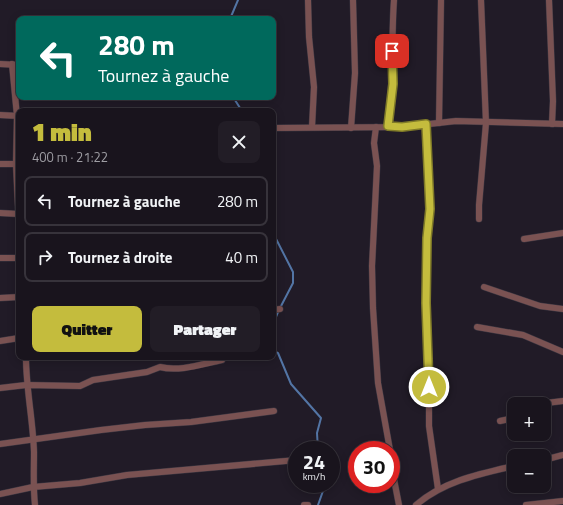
<!DOCTYPE html>
<html lang="fr">
<head>
<meta charset="utf-8">
<style>
	:root { --surface:#19141d; --page:#221d26; --text:#f1f3f6; --muted:#9f9ea4; --line:#37333b; --accent:#c4bc3d }
	body { margin:0; font-family:"Titillium Web",sans-serif; background:var(--page); color:var(--text); height:100vh; display:flex; flex-direction:column; font-size:15px; white-space:nowrap }
	* { box-sizing:border-box; margin:0 }
	p { font-size:13px; color:var(--muted) }
	.icon { flex:none; width:22px; height:22px; fill:none; stroke:currentColor; stroke-width:2; stroke-linecap:round; stroke-linejoin:round }
	.map { position:relative; flex:1; overflow:hidden }
	.panel { position:absolute; left:16px; top:108px; width:260px; height:252px; display:flex; flex-direction:column; background:var(--surface); border-radius:8px; box-shadow:0 2px 10px #0003,0 0 0 1px var(--line) }
	.panel>* { flex:none }
	.banner { position:absolute; left:16px; top:16px; width:260px; height:84px; border-radius:8px; box-shadow:0 2px 10px #0003,0 0 0 1px var(--line); background:#00695c; color:#fff; overflow:hidden }
	.fabs { position:absolute; left:507px; top:397px; display:grid; gap:8px }
	.fabs a { display:grid; place-items:center; width:44px; height:44px; border-radius:8px; background:var(--surface); box-shadow:0 2px 10px #0003,0 0 0 1px var(--line); font-size:20px }
	.speed { position:absolute; left:288px; top:441px; display:flex; gap:8px; font-size:20px; font-weight:700; text-align:center }
	.speed>* { display:grid; place-content:center; width:52px; height:52px; border-radius:50%; background:var(--surface); box-shadow:0 2px 10px #0003,0 0 0 1px var(--line); line-height:1 }
	.speed small { font-size:10px; font-weight:400 }
	.speed .limit { border:6px solid #d22; background:#fff; color:#111 }
	.pin { position:absolute; display:grid; place-items:center; width:34px; height:34px; color:#fff; margin:-17px; border-radius:8px; box-shadow:0 2px 6px #0006 }
	.me { position:absolute; width:44px; margin:-22px; rotate:0deg; stroke-linejoin:round; filter:drop-shadow(0 0 3px #0008) }
	.turn { display:flex; align-items:center; gap:14px; height:84px; padding:0 16px; font-size:18px }
	.turn .icon { width:52px; height:52px; stroke-width:2.5 }
	.turn b { display:block; font-size:28px; line-height:34px }
	.round { display:grid; place-items:center; flex:none; width:42px; height:42px; border-radius:8px; background:var(--page) }
	.head { display:flex; align-items:center; justify-content:space-between; height:68px; padding:0 16px }
	h1 { font-size:24px; font-weight:800; line-height:30px; color:var(--accent) }
	.action { display:flex; gap:8px; margin-top:auto; padding:8px 16px }
	.action a { flex:1; height:46px; border-radius:8px; background:var(--accent); color:#111; font-size:16px; font-weight:800; line-height:46px; text-align:center }
	.action a+a { background:var(--page); color:var(--text) }
	ul { padding:0; list-style:none }
	li { display:flex; align-items:center; gap:12px; height:50px; margin:0 8px 6px; padding:0 8px; border:2px solid var(--line); border-radius:8px }
	li div { flex:1 }
	li b { display:block; font-size:15px }
	li em { font-style:normal }
	.map>svg:first-child { display:block }
	.lines { fill:none; stroke-linecap:round; stroke-linejoin:round }
	.stream { stroke:#5375a5; stroke-width:2 }
	.street-casing { stroke:#3c3742; stroke-width:7 }
	.street { stroke:#7a5252; stroke-width:6 }
	.route-casing { stroke:#7f7a28; stroke-width:10 }
	.route { stroke:#c4bc3d; stroke-width:7 }
</style>
</head>
<body>
<div class="map">
<svg width="563" height="505" viewBox="0 0 563 505">
	<rect width="100%" height="100%" fill="#211b27"/>
	<g class="lines">
		<g class="stream">
			<polyline points="230,19 238,0"/>
			<polyline points="233,97 242,111"/>
			<polyline points="273,233 293,272 293,283 280,308"/>
			<polyline points="273,324 278,312"/>
			<polyline points="273,350 278,353 291,384 321,418 317,433 318,450"/>
			<polyline points="318,505 323,491 322,484"/>
		</g>
		<g class="street-casing">
			<g id="street">
				<polyline points="308,0 309,37 314,87 312,127"/>
				<polyline points="549,0 553,101 552,124"/>
				<polyline points="0,64 19,65"/>
				<polyline points="12,64 17,116 16,164 19,228"/>
				<polyline points="0,115 19,116"/>
				<polyline points="439,123 441,0"/>
				<polyline points="426,124 430,209 427,238 426,303 429,374 429,426 438,489"/>
				<path d="M 388,126 C 394,84 391,42 394,0"/>
				<polyline points="376,127 374,143 377,166 372,266 373,308 378,383 390,450"/>
				<polyline points="273,128 402,127 456,121 563,124"/>
				<polyline points="351,128 355,73 353,0"/>
				<polyline points="0,164 18,164"/>
				<polyline points="0,213 19,214"/>
				<polyline points="479,219 479,205 486,123 481,0"/>
				<polyline points="524,239 563,233"/>
				<polyline points="0,258 19,258"/>
				<polyline points="484,287 540,306 563,309"/>
				<polyline points="0,298 19,297"/>
				<polyline points="273,310 280,309"/>
				<polyline points="477,327 523,335 563,352"/>
				<polyline points="0,341 19,338"/>
				<path d="M 26,357 C 26,389 33,420 34,452 C 34,470 33,487 35,505"/>
				<path d="M 0,388 L 26,385 L 80,386 L 93,380 L 147,372 L 160,367 C 179,372 202,364 222,360"/>
				<polyline points="538,404 563,401"/>
				<polyline points="500,421 514,418"/>
				<polyline points="0,444 101,430 145,425 191,422 274,411"/>
				<polyline points="544,460 563,455"/>
				<polyline points="391,464 399,505"/>
				<polyline points="0,494 33,487 80,483 127,475 297,460"/>
				<polyline points="304,505 308,505"/>
				<path d="M 416,505 C 444,481 479,474 514,466"/>
				<polyline points="526,505 563,501"/>
			</g>
		</g>
		<use href="#street" class="street"/>
	</g>
	<g class="lines">
		<g class="route-casing">
			<polyline id="route" points="392,51 393,84 388,126 402,127 426,124 430,209 427,238 426,303 429,387"/>
		</g>
		<use href="#route" class="route"/>
	</g>
</svg>
<div class="fabs">
<a>+</a>
<a>−</a>
</div>
<div class="speed"><div>24<small>km/h</small></div><div class="limit">30</div></div>
<div class="pin" style="left:392px;top:51px;background:#d93025"><svg class="icon" aria-label="arrive" viewBox="0 0 24 24"><path d="M6 21V4h12l-3 4 3 4H6"/></svg></div>
<svg class="me" style="left:429px;top:387px" viewBox="-20 -20 40 40"><circle r="17" fill="#c4bc3d" stroke="#fff" stroke-width="3"/><path d="M0-11L8 9 0 5-8 9z" fill="#fff"/></svg>
<div class="banner">
<div class="turn"><svg class="icon" aria-label="left" viewBox="0 0 24 24"><path d="M17 20v-9H6M10 6l-5 5 5 5"/></svg><div><b>280 m</b>Tournez à gauche</div></div>
</div>
<section class="panel">
<div class="head"><div><h1>1 min</h1><p>400 m · 21:22</p></div><a class="round"><svg class="icon" aria-label="close" viewBox="0 0 24 24"><path d="M6 6l12 12M18 6L6 18"/></svg></a></div>
<ul>
<li><svg class="icon" aria-label="left" viewBox="0 0 24 24"><path d="M17 20v-9H6M10 6l-5 5 5 5"/></svg><div><b>Tournez à gauche</b></div><em>280 m</em></li>
<li><svg class="icon" aria-label="right" viewBox="0 0 24 24"><path d="M7 20v-9h11M14 6l5 5-5 5"/></svg><div><b>Tournez à droite</b></div><em>40 m</em></li>
</ul>
<div class="action"><a>Quitter</a><a>Partager</a></div>
</section>
</div>
</body>
</html>
